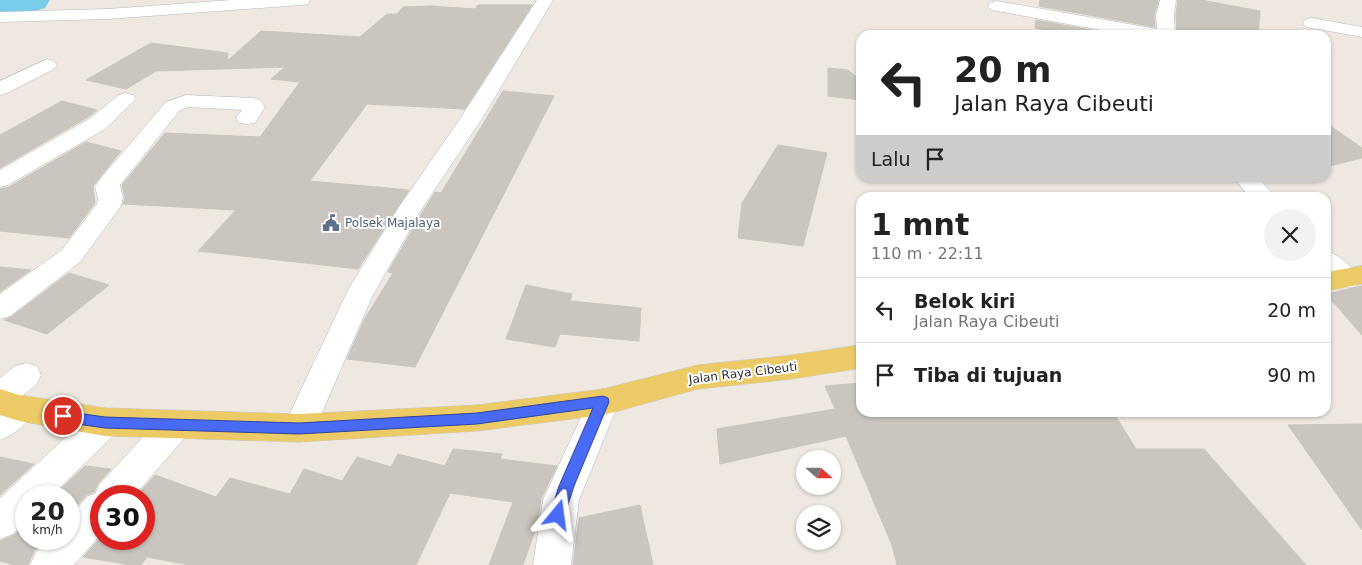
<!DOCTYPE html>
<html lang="id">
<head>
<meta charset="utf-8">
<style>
	:root { --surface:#fff; --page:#f2f2f2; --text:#222; --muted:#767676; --line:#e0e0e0 }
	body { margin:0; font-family:"DejaVu Sans",sans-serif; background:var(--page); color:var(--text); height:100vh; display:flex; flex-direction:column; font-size:19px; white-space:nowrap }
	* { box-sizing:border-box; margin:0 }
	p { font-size:16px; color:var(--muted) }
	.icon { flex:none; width:28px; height:28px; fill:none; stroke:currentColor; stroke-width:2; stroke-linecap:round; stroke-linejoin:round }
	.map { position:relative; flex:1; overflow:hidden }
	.panel { position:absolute; left:856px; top:192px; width:475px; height:225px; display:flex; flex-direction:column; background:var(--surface); border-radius:15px; box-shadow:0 1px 4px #0004 }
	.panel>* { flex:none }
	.banner { position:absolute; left:856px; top:30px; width:475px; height:152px; border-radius:15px; box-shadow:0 1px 4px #0004; background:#fff; color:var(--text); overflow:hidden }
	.needle { width:32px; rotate:111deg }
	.fabs { position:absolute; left:796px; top:450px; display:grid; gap:10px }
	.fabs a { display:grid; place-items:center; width:45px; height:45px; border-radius:50%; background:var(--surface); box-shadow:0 1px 4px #0004; font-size:25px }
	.speed { position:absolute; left:15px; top:485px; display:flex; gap:10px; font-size:25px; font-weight:700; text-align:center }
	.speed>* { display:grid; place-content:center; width:65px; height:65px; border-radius:50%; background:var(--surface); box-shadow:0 1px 4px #0004; line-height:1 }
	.speed small { font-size:12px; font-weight:400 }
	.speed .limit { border:8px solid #d22; background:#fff; color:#111 }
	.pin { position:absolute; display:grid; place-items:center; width:42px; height:42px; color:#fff; margin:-21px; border:2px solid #fff; border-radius:50%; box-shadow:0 1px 5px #0007 }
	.me { position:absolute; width:55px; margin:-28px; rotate:16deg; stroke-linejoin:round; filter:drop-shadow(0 0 4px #0008) }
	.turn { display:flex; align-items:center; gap:18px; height:105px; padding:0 15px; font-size:22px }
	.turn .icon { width:65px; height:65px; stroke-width:2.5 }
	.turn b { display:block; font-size:35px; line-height:42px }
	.then { display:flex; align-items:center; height:48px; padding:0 15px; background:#0003; gap:10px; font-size:19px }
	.round { display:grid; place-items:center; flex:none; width:52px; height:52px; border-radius:26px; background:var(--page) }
	.summary { display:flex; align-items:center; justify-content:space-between; height:85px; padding:0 15px }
	h1 { font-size:30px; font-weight:800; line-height:38px }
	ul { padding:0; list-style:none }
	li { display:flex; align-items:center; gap:15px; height:65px; padding:0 15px; border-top:1px solid var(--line) }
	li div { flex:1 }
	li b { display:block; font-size:19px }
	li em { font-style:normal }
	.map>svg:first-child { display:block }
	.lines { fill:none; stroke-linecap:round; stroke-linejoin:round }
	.river { fill:#78ceeb; fill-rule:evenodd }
	.building { fill:#cac6bf; stroke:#cac4ba }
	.minor-casing { stroke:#b4b7c0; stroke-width:1 }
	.major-casing { stroke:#c8c8c8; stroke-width:1 }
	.minor { fill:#fff; fill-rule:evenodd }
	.major { fill:#eccb67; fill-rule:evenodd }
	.route { fill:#486af4; stroke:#2f459f }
	.labels { text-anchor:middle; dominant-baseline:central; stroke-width:4; stroke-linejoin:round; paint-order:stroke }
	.service-label { font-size:12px; fill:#4e5e75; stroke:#fff; text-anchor:start }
	.street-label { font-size:12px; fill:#2d2d2d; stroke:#fff }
</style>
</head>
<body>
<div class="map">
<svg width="1362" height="565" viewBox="0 0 1362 565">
	<rect width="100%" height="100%" fill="#eee8e0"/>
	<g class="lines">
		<polygon class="river" points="0,0 50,0 45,8 31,12 0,14"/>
	</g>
	<g class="building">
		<polygon points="1040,0 1158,0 1154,15 1155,27 1039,6"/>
		<polygon points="1178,0 1201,0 1260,11 1258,35 1177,35 1176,15"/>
		<polygon points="478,5 532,5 465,109 367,104 310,181 409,190 358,269 198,251 236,210 123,204 125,198 122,185 165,133 260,137 300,82 271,79 285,67 156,71 126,89 86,80 151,43 228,53 227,61 261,31 360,37 387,14 397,14 403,7 431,6 475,9"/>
		<polygon points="1036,20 1118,35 1076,35 1035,28"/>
		<polygon points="828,68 848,70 861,81 861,100 828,96"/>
		<polygon points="503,91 554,96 415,367 347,359 364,320 393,273 388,272 423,211 435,192 441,193"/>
		<polygon points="62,101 97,110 88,117 0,168 0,135"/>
		<polygon points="1326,123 1362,148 1362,158 1326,167"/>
		<polygon points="86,142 121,151 93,186 95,203 69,238 0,231 0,189 9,187"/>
		<polygon points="778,145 827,153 803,246 738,238 742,203"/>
		<polygon points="0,267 31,270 0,292"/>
		<polygon points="69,273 109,285 47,334 4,320 11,317"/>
		<polygon points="526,285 572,294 570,301 641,308 639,341 560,334 555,347 506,339"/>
		<polygon points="1362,286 1362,335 1326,294"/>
		<polygon points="861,383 861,412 1113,412 1136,449 1204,449 1306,565 897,565 892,545 846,436 720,464 717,429 835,409 825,386"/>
		<polygon points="1362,424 1362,530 1288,425"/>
		<polygon points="453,449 502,454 500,459 557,466 541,499 537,525 523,565 489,565 513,502 450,493 416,565 190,565 147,557 141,565 131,565 83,557 101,537 101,539 144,539 144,496 136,496 155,475 216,497 230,478 290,494 304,469 342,481 357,457 391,467 398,454 445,466"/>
		<polygon points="0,457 34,464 0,495"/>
		<polygon points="85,466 111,469 98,484 94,492 87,495 69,514 69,496 53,496"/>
		<polygon points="640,505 653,565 573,565 579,518"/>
		<polygon points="26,523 26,539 46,539 34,551 28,565 14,565 0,561 0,541 14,535"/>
	</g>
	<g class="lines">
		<g class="minor-casing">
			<g id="minor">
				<polygon points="231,0 310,0 308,4 302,5 108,19 0,22 0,12 108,9"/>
				<polygon points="537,0 553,0 481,120 421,210 372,297 311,438 299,442 287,438 283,428 348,290 397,210 460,119"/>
				<polygon points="1160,0 1176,0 1174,15 1175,35 1128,35 997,11 991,10 988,6 991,2 997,1 1157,29 1156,15"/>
				<polygon points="1312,18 1362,27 1362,37 1306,27 1303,23 1306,19"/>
				<polygon points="47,59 54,61 57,65 54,69 7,93 0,95 0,81"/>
				<polygon points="126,93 133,95 136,99 105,129 8,185 0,187 0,170 89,119 119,95"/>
				<polygon points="186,95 253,98 260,100 265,107 255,123 247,124 239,123 236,118 242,110 188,107 180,110 120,185 123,198 121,206 80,262 10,316 0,319 0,294 62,250 97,204 98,198 95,187 101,178 166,102"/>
				<polygon points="1234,178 1259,178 1276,198 1250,198"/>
				<path d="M 1326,251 C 1340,255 1352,267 1360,279 L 1356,286 C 1342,290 1336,286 1326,276 Z"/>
				<path d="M 26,363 L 37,366 L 41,375 L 37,384 L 22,396 L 30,399 L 35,408 C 28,423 16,434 0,440 L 0,378 L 15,366 Z"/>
				<polygon points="603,389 614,393 619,402 579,500 571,565 533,565 543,500 592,393"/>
				<polygon points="105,408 117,412 121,422 117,432 51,496 26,496 26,521 13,534 0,539 0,498 93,412"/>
				<polygon points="176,410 188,414 192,424 188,434 134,496 101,496 101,534 74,565 30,565 36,552 48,539 69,539 69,517 88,496 95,494 99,485 164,414"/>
			</g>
		</g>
		<g class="major-casing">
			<g id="major">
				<polygon points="1362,266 1362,284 1326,291 1326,272"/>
				<polygon points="861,345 861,368 792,379 698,389 603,415 477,431 299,442 105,436 19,421 0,415 0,389 19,395 105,408 299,414 477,405 603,389 698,365 792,355"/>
			</g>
		</g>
		<use href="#minor" class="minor"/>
		<use href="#major" class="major"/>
	</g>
	<polygon class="route" points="603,396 608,398 609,402 574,486 563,520 558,522 552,520 550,515 559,486 593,408 477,424 299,434 105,428 63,422 59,420 57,416 59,412 63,411 105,417 299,423 477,413"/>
	<defs>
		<g id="civic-bare" transform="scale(1.35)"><path d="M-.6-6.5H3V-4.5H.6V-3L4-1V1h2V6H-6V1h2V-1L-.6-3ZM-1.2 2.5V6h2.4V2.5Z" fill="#5c6f8a" stroke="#fff" stroke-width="2.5" paint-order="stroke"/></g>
	</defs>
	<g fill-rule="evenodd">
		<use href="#civic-bare" x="331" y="223"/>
	</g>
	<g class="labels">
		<g class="service-label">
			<text x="345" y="223">Polsek Majalaya</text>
		</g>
		<g class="street-label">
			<text transform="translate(743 373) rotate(-7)">Jalan Raya Cibeuti</text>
		</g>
	</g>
</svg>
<div class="fabs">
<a><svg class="needle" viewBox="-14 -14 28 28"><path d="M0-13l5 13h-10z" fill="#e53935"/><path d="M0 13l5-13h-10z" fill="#767676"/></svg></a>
<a><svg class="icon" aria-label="layers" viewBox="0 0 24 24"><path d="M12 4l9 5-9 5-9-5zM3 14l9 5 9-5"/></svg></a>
</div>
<div class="speed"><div>20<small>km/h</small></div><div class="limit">30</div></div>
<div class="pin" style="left:63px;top:416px;background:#d93025"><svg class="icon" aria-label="arrive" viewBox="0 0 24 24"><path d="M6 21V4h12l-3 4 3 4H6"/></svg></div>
<svg class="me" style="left:558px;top:515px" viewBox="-20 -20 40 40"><path d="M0-17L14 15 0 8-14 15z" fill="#486af4" stroke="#fff" stroke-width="4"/></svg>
<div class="banner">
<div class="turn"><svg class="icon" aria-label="left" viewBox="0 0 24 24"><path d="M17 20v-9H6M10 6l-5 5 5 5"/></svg><div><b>20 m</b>Jalan Raya Cibeuti</div></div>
<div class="then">Lalu<svg class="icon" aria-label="arrive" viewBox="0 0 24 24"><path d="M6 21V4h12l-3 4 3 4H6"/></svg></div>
</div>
<section class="panel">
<div class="summary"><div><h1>1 mnt</h1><p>110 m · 22:11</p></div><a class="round"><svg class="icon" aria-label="close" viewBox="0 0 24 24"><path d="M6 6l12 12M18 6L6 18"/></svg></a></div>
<ul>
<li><svg class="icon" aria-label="left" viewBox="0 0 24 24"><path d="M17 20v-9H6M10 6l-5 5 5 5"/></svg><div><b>Belok kiri</b><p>Jalan Raya Cibeuti</p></div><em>20 m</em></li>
<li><svg class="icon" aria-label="arrive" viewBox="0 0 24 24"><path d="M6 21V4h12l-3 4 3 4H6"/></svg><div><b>Tiba di tujuan</b></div><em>90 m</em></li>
</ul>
</section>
</div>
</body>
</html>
